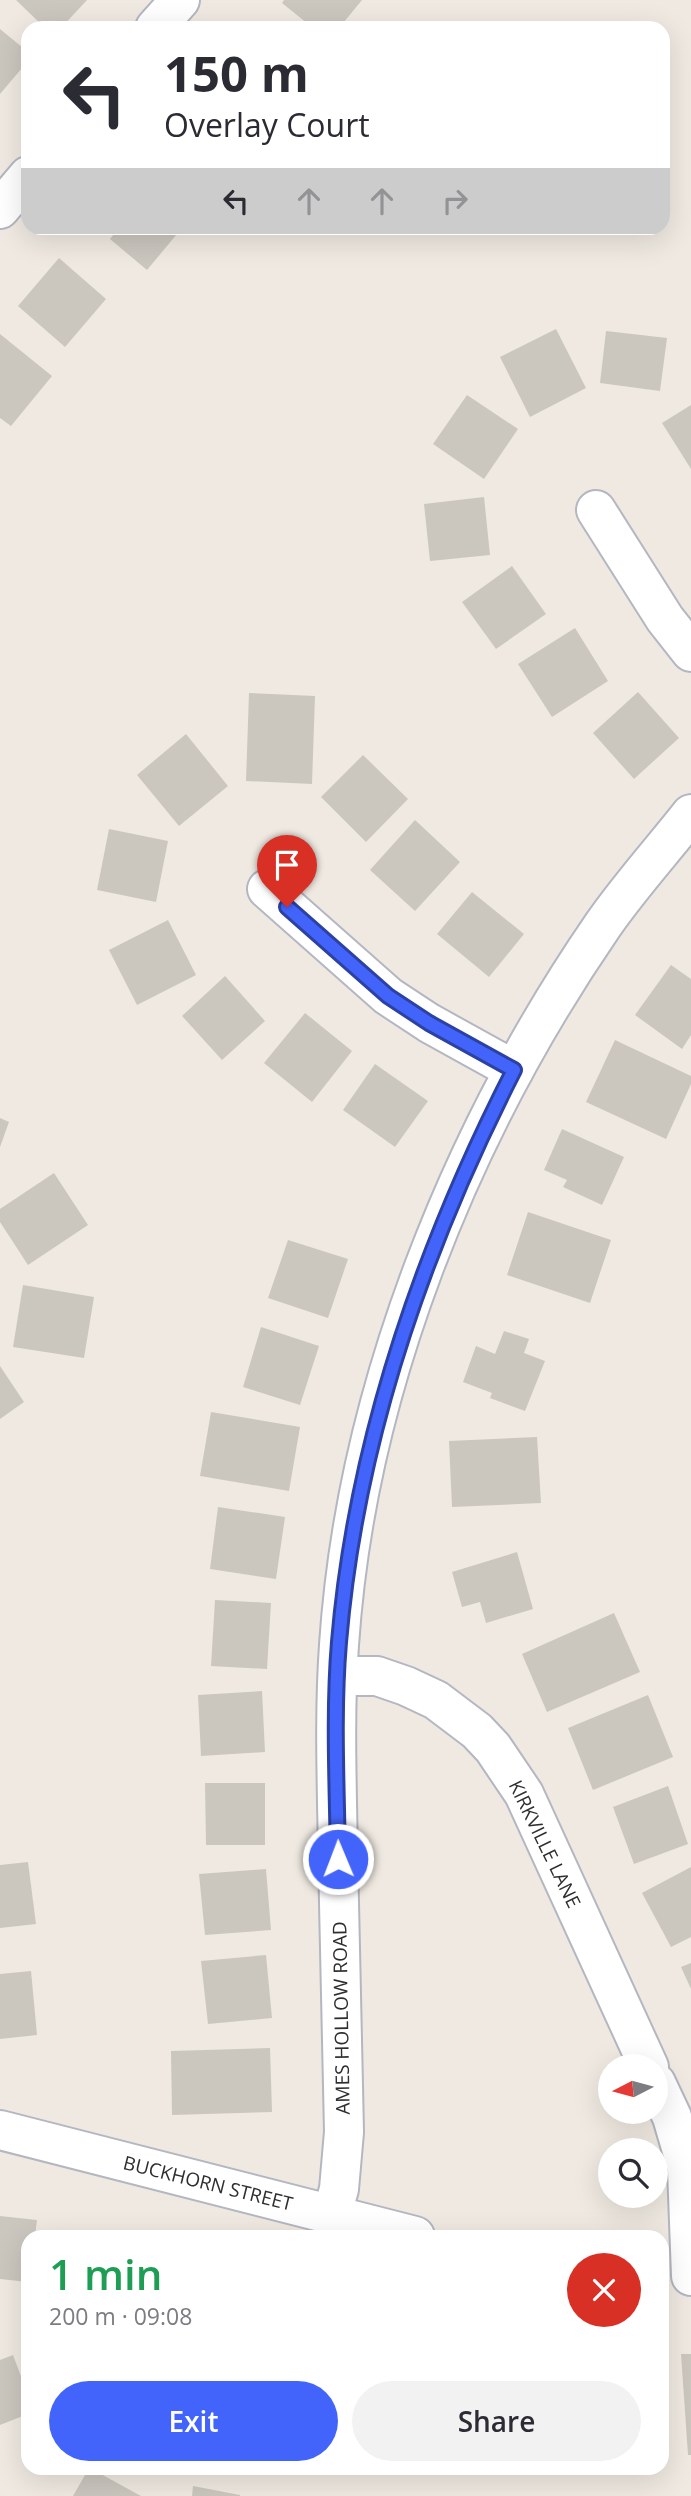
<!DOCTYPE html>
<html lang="en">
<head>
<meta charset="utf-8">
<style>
	:root { --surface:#fff; --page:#f2f2f3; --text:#2b2b33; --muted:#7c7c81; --accent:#4264fb }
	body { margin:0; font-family:"Open Sans",sans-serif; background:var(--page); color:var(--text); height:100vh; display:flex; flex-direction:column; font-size:26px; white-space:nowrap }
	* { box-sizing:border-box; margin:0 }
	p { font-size:23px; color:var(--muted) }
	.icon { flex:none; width:38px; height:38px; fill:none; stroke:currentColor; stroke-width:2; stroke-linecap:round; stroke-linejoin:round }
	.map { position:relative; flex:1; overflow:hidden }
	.sheet { position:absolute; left:21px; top:2230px; width:648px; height:245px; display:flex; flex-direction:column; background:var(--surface); border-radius:21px; box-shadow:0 7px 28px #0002 }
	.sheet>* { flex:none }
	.top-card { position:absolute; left:21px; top:21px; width:649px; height:214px; border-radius:21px; box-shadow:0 7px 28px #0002; background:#fff; color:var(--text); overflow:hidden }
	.needle { width:46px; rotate:264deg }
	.controls { position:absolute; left:598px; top:2054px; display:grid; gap:14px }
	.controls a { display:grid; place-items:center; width:70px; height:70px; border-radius:50%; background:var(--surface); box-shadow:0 7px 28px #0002; font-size:35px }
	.pin { position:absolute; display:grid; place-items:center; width:60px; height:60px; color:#fff; margin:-72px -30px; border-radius:50% 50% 50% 0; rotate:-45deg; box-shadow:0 0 7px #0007 }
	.pin .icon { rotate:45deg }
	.me { position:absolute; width:77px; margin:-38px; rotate:359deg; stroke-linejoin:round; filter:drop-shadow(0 0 5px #0008) }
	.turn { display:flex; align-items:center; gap:24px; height:147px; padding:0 28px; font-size:32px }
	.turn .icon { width:91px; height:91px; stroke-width:2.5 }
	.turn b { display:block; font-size:49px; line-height:60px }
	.lanes { display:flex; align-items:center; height:66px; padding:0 28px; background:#0003; justify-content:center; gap:35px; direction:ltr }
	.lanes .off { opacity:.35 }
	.round { display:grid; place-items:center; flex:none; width:74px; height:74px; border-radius:37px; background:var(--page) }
	.headline { display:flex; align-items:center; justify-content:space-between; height:119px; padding:0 28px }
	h1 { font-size:42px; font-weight:600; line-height:52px; color:#1e9e55 }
	.cta { display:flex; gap:14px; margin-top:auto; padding:14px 28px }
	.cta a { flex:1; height:80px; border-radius:42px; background:var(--accent); color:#fff; font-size:28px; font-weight:600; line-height:80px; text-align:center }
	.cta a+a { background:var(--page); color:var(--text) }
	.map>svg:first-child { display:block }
	.building { fill:#cbc7bf }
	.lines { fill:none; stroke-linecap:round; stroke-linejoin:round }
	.street-casing { stroke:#b4b7c1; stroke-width:42 }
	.street { stroke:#fff; stroke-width:38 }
	.route-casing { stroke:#2b41a3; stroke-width:18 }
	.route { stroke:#4264fb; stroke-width:12 }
	.labels { text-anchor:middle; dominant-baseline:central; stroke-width:5; stroke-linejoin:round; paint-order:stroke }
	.street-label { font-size:19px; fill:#2e2e2e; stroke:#fff }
</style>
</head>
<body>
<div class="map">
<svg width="691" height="2496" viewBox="0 0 691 2496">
	<rect width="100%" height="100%" fill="#efe9e1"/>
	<g class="building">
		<polygon points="16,0 87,0 61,28 45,28"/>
		<polygon points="284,0 362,0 339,28 313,28 282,3"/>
		<polygon points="0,29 28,52 28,61 0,94"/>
		<polygon points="119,228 182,228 147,270 110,239"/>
		<polygon points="59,258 106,299 65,347 18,306"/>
		<polygon points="556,329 586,388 530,417 500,357"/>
		<polygon points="606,331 667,338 660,391 600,383"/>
		<polygon points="0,334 52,376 11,426 0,418"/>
		<polygon points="467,395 518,429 484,479 433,444"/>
		<polygon points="691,405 691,469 662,423"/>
		<polygon points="484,497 490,555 430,561 424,504"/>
		<polygon points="512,566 546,614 496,649 462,602"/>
		<polygon points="575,628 608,681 552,717 518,664"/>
		<polygon points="638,692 679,738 634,779 593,733"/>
		<polygon points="249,693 315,696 312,784 246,781"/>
		<polygon points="186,734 228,786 179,826 137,775"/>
		<polygon points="363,755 408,799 366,842 321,797"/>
		<polygon points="415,820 460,862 415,911 370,870"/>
		<polygon points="109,829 168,841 156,902 97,890"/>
		<polygon points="472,892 524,934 489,977 437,934"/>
		<polygon points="168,920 196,975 137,1005 109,950"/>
		<polygon points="671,965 691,979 691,1035 682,1049 635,1015"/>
		<polygon points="225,976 265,1021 222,1060 182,1016"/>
		<polygon points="305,1013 352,1051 312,1102 264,1063"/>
		<polygon points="615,1040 691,1076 691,1084 666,1139 586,1102"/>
		<polygon points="375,1064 428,1101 395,1147 343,1110"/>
		<polygon points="0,1118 9,1122 0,1147"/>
		<polygon points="562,1129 624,1157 602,1205 563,1187 567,1180 544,1170"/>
		<polygon points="54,1173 88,1225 28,1265 0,1222 0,1209"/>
		<polygon points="528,1212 611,1240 590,1303 507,1275"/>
		<polygon points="288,1240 348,1259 328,1318 268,1298"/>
		<polygon points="23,1285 94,1297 84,1358 13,1347"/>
		<polygon points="261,1327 319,1346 300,1405 243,1387"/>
		<polygon points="504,1331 529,1339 524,1353 545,1361 525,1411 490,1398 492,1393 463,1382 476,1346 495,1354"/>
		<polygon points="0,1366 24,1402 0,1419"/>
		<polygon points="211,1412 300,1427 289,1491 200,1476"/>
		<polygon points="537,1437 541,1503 452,1507 449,1441"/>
		<polygon points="218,1507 285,1517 276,1579 210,1569"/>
		<polygon points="517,1552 533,1609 486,1623 480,1602 462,1607 452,1572"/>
		<polygon points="215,1600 271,1603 267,1669 211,1666"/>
		<polygon points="614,1613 640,1672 547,1712 522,1654"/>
		<polygon points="262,1691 265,1752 201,1756 198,1695"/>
		<polygon points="648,1695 673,1757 593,1790 568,1728"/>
		<polygon points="205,1783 265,1783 265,1845 206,1845"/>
		<polygon points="668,1786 688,1844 634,1864 613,1807"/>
		<polygon points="28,1862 36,1924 0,1928 0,1865"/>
		<polygon points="691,1867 691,1937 671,1947 642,1893"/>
		<polygon points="266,1869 271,1930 205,1935 199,1874"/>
		<polygon points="266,1955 272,2018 208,2024 201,1961"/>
		<polygon points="691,1963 691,1989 681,1967"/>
		<polygon points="31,1971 37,2035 0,2039 0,1974"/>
		<polygon points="270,2048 272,2112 172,2115 171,2051"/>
		<polygon points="0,2216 37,2220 35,2236 28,2236 28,2282 0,2279"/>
		<polygon points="681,2354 691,2354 691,2455 688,2455"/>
		<polygon points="13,2355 28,2395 28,2414 0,2425 0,2360"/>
		<polygon points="89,2468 90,2468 141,2496 73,2496"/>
		<polygon points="193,2486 240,2495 240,2496 192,2496"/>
	</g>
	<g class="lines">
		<g class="street-casing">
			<g id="street">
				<polyline points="155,28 180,0"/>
				<polyline points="0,209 28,176"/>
				<polyline points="596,510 665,619 691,652"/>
				<polyline points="267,889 388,996 429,1023 514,1070"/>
				<polyline points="338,1676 377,1676 406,1686 436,1700 477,1731 493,1748 524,1794 649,2067"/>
				<polyline points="656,2083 672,2117 687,2168 691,2276"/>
				<polyline points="0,2130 415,2236"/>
				<path d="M 332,2214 L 339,2189 L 344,2132 C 342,2040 340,1949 338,1857 C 337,1787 334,1715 339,1645 C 356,1391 460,1133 603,925 C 630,886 662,851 691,814"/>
			</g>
		</g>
		<use href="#street" class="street"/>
	</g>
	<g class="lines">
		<g class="route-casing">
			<path id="route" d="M 287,907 L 388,996 L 429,1023 L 514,1070 C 422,1250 356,1440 339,1642 C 333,1714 337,1787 338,1859"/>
		</g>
		<use href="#route" class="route"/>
	</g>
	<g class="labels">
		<g class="street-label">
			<text transform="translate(545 1844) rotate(64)">KIRKVILLE LANE</text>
			<text transform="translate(341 2018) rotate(-91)">AMES HOLLOW ROAD</text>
			<text transform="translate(208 2183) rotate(14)">BUCKHORN STREET</text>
		</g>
	</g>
</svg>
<div class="controls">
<a><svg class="needle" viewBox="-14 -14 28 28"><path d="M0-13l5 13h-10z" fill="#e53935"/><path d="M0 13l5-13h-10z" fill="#7c7c81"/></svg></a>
<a><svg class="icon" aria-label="search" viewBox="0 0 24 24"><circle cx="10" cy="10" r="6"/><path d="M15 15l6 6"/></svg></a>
</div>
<div class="pin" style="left:287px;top:907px;background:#d93025"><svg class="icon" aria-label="arrive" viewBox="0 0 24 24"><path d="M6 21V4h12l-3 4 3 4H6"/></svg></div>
<svg class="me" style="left:338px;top:1859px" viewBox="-20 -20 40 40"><circle r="17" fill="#4264fb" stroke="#fff" stroke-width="3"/><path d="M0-11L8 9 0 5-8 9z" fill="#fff"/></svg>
<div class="top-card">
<div class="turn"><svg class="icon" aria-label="left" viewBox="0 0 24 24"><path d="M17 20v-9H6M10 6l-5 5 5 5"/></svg><div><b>150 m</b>Overlay Court</div></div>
<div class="lanes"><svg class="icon" aria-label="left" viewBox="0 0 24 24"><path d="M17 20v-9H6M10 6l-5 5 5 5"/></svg><svg class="icon off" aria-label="ahead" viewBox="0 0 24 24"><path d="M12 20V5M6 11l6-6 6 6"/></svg><svg class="icon off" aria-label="ahead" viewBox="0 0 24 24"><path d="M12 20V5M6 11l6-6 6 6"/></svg><svg class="icon off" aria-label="right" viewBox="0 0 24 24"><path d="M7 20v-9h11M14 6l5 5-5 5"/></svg></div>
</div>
<section class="sheet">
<div class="headline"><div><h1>1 min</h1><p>200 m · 09:08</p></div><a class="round" style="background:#d93025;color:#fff"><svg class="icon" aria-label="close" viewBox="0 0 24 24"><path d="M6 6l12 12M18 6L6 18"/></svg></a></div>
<div class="cta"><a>Exit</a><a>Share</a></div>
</section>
</div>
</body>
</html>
